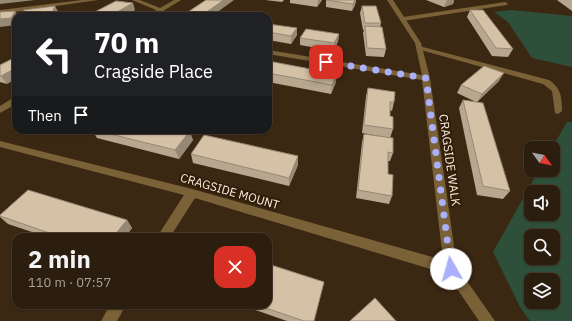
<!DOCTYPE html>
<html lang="en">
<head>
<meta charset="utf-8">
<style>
	:root { --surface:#2c1e0e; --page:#382b1c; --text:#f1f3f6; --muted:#a6a29e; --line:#483c2e }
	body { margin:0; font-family:"IBM Plex Sans",sans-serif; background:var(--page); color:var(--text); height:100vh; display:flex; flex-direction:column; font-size:15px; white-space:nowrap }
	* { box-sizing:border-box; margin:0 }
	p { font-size:13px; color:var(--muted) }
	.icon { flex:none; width:22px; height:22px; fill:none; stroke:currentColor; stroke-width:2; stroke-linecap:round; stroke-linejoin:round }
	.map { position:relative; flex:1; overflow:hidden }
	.details { position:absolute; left:12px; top:233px; width:260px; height:76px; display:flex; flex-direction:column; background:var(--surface); border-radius:12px; box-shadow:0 1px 3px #0004,0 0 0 1px var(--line) }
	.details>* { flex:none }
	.guide { position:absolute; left:12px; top:12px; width:260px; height:122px; border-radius:12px; box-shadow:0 1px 3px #0004,0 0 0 1px var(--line); background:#202124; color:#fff; overflow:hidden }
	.needle { width:26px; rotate:123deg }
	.controls { position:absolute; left:524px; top:141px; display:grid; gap:8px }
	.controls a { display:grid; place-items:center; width:36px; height:36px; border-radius:8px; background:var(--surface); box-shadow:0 1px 3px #0004,0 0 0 1px var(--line); font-size:20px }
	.pin { position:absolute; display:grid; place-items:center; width:34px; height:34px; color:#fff; margin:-17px; border-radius:8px; box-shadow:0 2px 6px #0006 }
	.me { position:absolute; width:44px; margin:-22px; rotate:353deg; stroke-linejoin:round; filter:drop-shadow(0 0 3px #0008) }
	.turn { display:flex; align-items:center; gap:14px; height:84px; padding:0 16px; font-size:18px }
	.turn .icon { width:52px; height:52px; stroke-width:2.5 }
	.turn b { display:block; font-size:28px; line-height:34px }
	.then { display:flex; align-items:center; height:38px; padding:0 16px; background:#0003; gap:8px; font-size:15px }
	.round { display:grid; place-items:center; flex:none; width:42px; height:42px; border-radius:12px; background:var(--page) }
	.overview { display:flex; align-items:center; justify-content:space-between; height:68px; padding:0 16px }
	h1 { font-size:24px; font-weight:700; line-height:30px }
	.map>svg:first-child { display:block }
	.green { fill:#2e4f39; fill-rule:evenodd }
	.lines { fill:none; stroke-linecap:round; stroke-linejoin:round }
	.lane { fill:#7a6137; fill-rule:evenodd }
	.street { fill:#7a6137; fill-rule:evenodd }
	.wall { fill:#b7a78f }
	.shaded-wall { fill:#958874 }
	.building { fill:#d5c2a6; stroke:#958874 }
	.route { stroke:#aab0fb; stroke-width:7; stroke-dasharray:0 12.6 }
	.labels { text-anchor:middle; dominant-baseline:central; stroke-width:4; stroke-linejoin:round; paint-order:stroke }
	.street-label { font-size:12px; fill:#f9ecdf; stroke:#311e08 }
</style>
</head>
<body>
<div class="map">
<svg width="572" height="321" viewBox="0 0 572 321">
	<rect width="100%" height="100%" fill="#3b2813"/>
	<g class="green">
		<polygon points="511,10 572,16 572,67 532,58 508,22 494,12"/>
		<path d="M 567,122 L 572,122 L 572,321 L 530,321 L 520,307 L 493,252 L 539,170 L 553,170 L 552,148 ZM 531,192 L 553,192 L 553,214 L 531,214 ZM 531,236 L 553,236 L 553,258 L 531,258 ZM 531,280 L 553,280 L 553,302 L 531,302 Z"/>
	</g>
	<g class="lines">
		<g class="lane">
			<polygon points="505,2 508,4 507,5 403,21 400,19 403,17"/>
			<path d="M 419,46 L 549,80 C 561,88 562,97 562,111 L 558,114 L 555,113 L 552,91 L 543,84 L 417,49 L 417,47 Z"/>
		</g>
		<g class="street">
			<polygon points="82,0 98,0 0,14 0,10"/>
			<polygon points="132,0 140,0 160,8 174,0 181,0 155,16 148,16 156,10"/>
			<polygon points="387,0 393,0 421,43 430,78 457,267 495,321 479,321 447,274 195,198 170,237 157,237 184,195 0,147 0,141 192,189 443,260 422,80 268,54 268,50 422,75 415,43"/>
			<polygon points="13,98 16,98 16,104 0,113 0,106"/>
			<polygon points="110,305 126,305 117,321 101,321"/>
		</g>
	</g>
	<g class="wall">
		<polygon points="265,0 284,0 282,2"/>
		<polygon points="290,0 322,0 317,7 290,3"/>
		<polygon points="326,0 356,0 355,5 352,11 326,7"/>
		<polygon points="426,0 454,0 453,4 444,7"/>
		<polygon points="557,0 572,0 572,11"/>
		<polygon points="362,6 381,23 380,27 386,49 384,57 366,56 363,33 364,30 363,30 360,13"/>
		<polygon points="470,10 513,49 508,57 492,56 467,17"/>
		<polygon points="268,24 297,35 291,44 268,40"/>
		<polygon points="339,34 338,41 334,51 300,45 300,38"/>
		<polygon points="268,61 336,82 331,94 268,82"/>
		<polygon points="0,65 7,84 0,82"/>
		<polygon points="499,81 477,102 510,191 503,199 477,195 459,108 463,100 476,102 457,93 461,85"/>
		<polygon points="368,88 394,102 392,111 390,110 390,116 393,129 390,138 362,133 366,96"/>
		<polygon points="92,130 185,130 193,140 179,159 97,138"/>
		<polygon points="364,134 393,153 390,161 388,161 388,174 392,196 389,204 356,198 362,142"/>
		<polygon points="191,154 298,156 298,165 289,186 193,163"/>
		<polygon points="0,215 127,220 132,228 125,237 47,237 8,224 0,217"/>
		<polygon points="241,305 268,305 314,321 287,321"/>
	</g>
	<g class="shaded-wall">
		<polygon points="0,0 35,0 0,4"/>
		<polygon points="224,0 234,0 212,16 201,16"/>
		<polygon points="318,0 322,0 317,7"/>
		<polygon points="355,0 356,0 355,5 352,11 353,4"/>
		<polygon points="447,0 454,0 453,4 444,7"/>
		<polygon points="133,3 135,10 126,16 110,16"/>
		<polygon points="55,6 59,13 58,16 29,16"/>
		<polygon points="15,11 18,16 16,16 16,25 0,27 0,19"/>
		<polygon points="297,28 297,35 291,44 291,36"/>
		<polygon points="339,34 338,41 334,51 334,43"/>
		<polygon points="16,68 16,79 7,84 1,76"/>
		<polygon points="504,73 499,81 477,102 482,94"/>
		<polygon points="337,74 336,82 331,94 332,85"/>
		<polygon points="190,131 193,140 179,159 175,150"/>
		<polygon points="298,156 298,165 289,186 289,178"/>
		<polygon points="127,220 132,228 125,237 113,237"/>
	</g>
	<g class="building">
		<polygon points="206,0 224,0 201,16 182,16"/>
		<polygon points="326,0 355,0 353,4"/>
		<polygon points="116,1 133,3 110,16 87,16"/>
		<polygon points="55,6 52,13 29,16 20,16 24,10"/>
		<polygon points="362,6 376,6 381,23 365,23"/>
		<polygon points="470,10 483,10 513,49 496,48"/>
		<polygon points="15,11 11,18 0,19 0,12"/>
		<polygon points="268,24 297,28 291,36 268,32"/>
		<polygon points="365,26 382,27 386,49 367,48"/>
		<polygon points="306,29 339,34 334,43 300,38"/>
		<polygon points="16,57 16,68 1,76 0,76 0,65"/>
		<polygon points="268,61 337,74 332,85 268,73"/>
		<polygon points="484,66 504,73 482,94 461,85"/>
		<polygon points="368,88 395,92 394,102 390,102 390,116 393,117 393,129 364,125"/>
		<polygon points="463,100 483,103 510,191 483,186"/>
		<polygon points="94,130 185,130 190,131 175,150"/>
		<polygon points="364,134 393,138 393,153 388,152 388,174 393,175 392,196 358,190"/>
		<polygon points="204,135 298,156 289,178 191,154"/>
		<polygon points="28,190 127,220 113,237 61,237 0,216 0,215"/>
		<polygon points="268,264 324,282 314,321 304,321 257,305 268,305"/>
		<polygon points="375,298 396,321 350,321"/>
	</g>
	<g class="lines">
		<polyline class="route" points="326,62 426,78 451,269"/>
	</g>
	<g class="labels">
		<g class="street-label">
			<text transform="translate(450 160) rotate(82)">CRAGSIDE WALK</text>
			<text transform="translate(230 191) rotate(16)">CRAGSIDE MOUNT</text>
		</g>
	</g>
</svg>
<div class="controls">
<a><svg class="needle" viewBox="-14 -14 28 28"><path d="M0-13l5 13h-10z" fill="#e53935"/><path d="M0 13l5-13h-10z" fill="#a6a29e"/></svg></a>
<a><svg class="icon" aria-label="sound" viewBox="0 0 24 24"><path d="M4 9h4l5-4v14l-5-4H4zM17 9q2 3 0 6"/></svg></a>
<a><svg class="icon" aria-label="search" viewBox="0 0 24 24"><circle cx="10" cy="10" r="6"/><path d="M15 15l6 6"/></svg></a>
<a><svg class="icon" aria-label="layers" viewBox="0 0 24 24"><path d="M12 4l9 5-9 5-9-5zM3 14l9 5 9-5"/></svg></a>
</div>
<div class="pin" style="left:326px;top:62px;background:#d93025"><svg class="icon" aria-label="arrive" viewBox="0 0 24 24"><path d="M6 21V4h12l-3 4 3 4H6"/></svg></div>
<svg class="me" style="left:451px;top:269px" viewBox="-20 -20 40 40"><circle r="19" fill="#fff"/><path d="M0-13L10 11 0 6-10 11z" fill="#aab0fb"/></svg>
<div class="guide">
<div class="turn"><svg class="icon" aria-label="left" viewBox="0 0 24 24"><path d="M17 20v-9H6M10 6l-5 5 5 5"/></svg><div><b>70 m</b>Cragside Place</div></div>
<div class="then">Then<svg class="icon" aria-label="arrive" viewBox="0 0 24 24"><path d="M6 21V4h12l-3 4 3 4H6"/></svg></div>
</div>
<section class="details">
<div class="overview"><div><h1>2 min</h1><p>110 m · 07:57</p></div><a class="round" style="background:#d93025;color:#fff"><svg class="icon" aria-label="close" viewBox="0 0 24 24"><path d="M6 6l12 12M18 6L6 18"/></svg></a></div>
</section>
</div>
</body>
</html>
